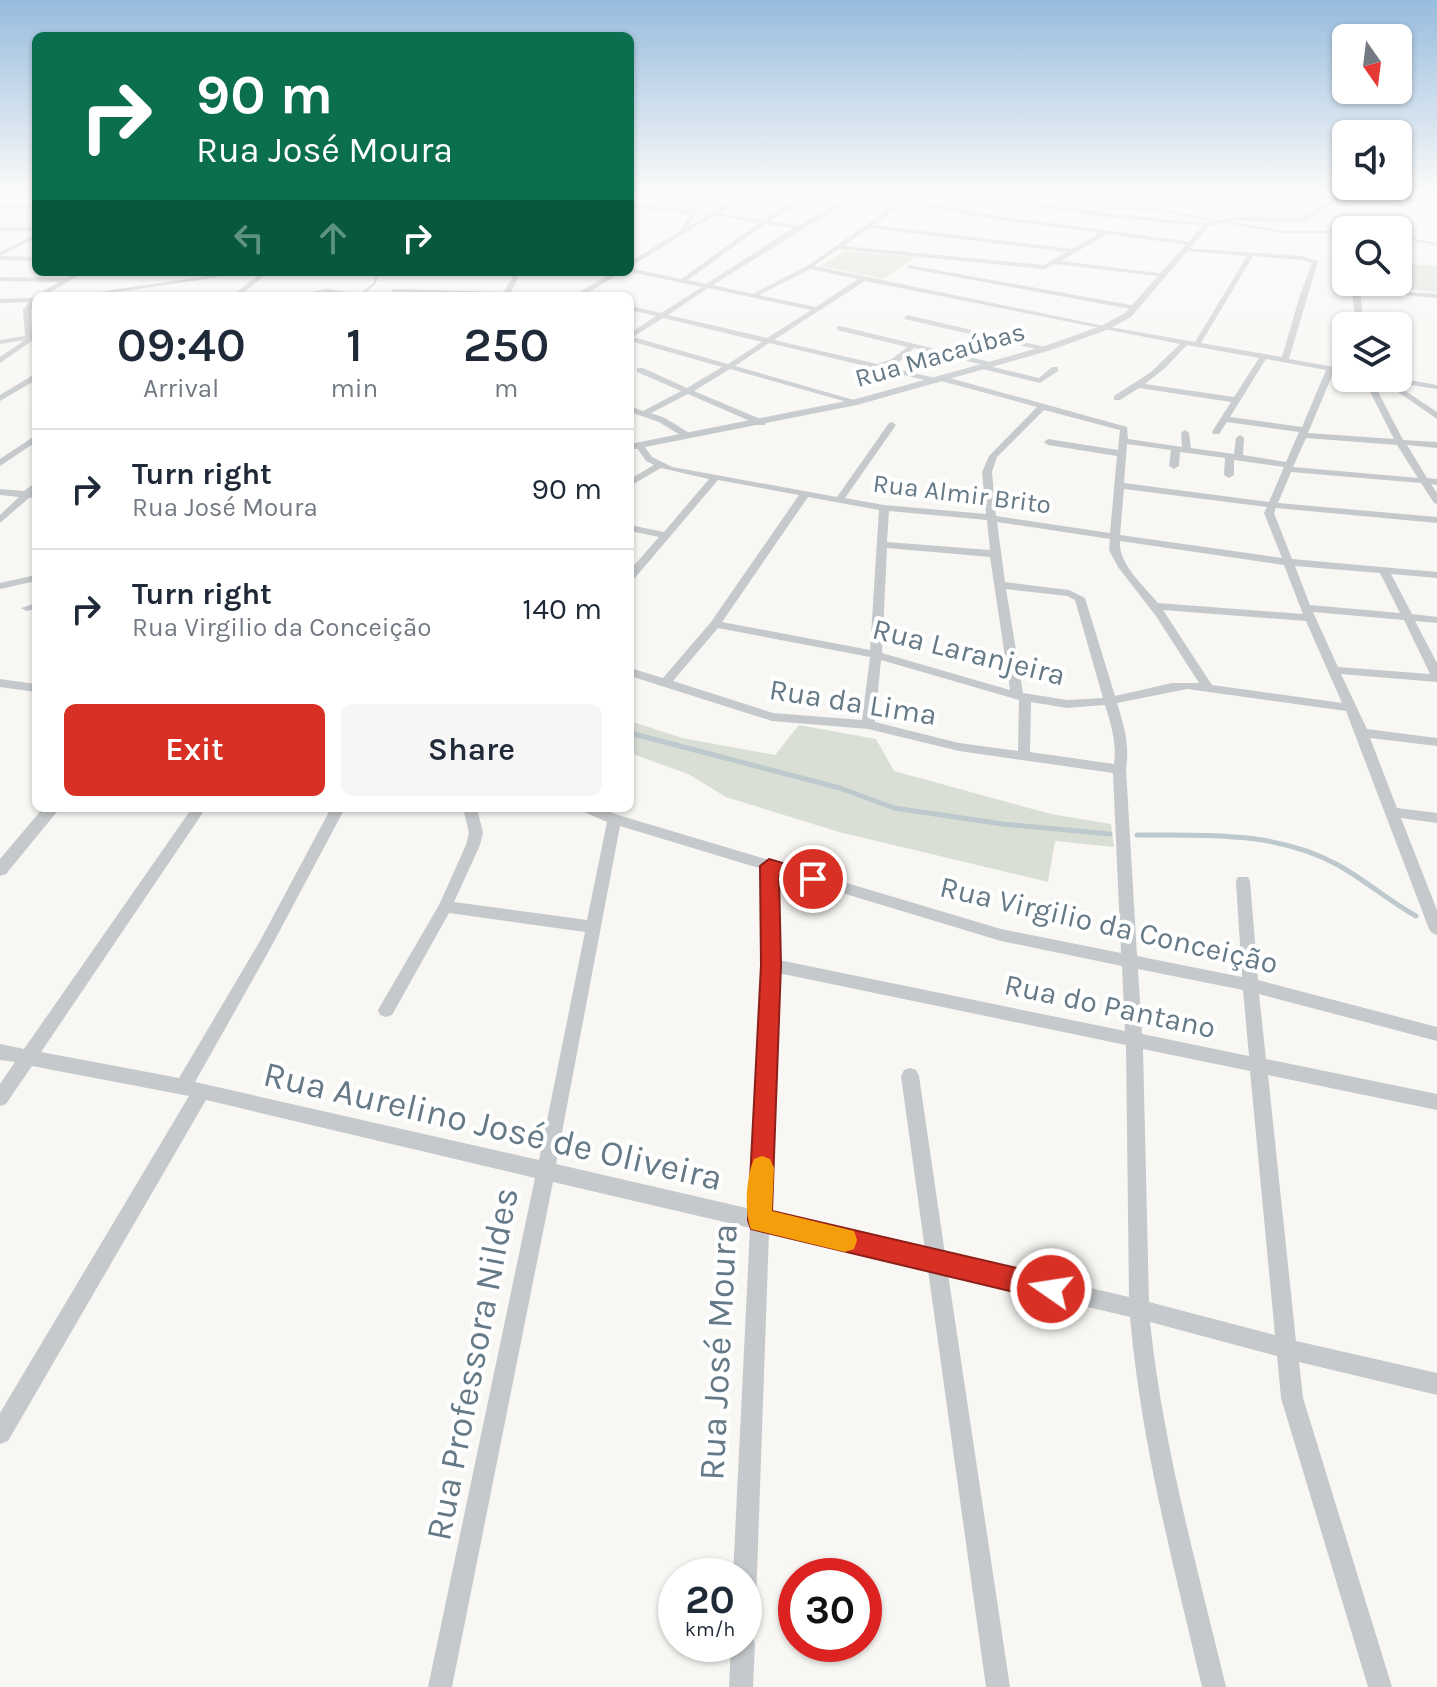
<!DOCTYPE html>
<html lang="en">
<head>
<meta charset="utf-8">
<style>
	:root { --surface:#fff; --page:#f6f6f7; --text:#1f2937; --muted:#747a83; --line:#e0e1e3; --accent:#d93025 }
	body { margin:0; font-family:Karla,sans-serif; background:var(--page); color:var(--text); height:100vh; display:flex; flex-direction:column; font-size:30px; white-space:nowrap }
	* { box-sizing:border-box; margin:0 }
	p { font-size:26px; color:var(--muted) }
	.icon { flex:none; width:44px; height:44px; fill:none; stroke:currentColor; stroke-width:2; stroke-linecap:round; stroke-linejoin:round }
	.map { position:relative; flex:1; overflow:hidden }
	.side { position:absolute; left:32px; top:292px; width:602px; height:520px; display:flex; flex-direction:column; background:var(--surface); border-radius:12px; box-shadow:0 2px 6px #0004 }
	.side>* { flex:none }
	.top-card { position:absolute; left:32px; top:32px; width:602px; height:244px; border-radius:12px; box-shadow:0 2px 6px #0004; background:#0b6e4f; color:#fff; overflow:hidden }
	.needle { width:52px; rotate:166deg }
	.controls { position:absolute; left:1332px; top:24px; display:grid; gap:16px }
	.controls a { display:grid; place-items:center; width:80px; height:80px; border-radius:12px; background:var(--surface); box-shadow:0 2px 6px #0004; font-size:40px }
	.speed { position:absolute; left:658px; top:1558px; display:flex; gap:16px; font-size:40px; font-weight:700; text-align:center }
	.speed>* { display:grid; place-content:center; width:104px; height:104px; border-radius:50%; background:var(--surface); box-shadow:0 2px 6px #0004; line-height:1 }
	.speed small { font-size:20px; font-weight:400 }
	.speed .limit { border:12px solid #d22; background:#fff; color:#111 }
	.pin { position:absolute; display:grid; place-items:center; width:68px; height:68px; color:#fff; margin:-34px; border:4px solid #fff; border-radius:50%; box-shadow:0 2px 8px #0007 }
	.me { position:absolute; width:88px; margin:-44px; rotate:283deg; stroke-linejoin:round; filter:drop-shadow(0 0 6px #0008) }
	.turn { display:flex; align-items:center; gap:28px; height:168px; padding:0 32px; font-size:36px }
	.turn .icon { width:104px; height:104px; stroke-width:2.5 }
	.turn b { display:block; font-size:56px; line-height:68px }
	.lanes { display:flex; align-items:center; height:76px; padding:0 32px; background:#0003; justify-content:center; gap:40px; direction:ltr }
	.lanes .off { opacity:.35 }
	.eta { display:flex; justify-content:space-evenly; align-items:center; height:136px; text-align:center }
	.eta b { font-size:48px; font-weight:600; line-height:56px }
	.primary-button { display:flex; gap:16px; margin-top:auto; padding:16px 32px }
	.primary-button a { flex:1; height:92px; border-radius:12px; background:var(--accent); color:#fff; font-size:32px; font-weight:600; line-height:92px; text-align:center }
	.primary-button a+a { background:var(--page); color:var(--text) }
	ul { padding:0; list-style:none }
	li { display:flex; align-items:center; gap:24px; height:120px; padding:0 32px; border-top:2px solid var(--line) }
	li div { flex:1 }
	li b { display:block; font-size:30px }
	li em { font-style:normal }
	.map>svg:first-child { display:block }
	.green { fill:#d9dfd5 }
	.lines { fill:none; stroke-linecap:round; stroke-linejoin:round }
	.stream-far1 { stroke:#bdc9cd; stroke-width:2 }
	.stream { stroke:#bdc9cd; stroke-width:5 }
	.minor { fill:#c5c9cc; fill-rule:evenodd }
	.tertiary { fill:#c5c9cc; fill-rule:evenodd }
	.route { fill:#d93025; stroke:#8d1f18; stroke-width:2 }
	.slow { fill:#f59e0b }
	.labels { text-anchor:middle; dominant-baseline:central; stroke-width:8; stroke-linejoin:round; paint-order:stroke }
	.far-street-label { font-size:26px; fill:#657987; stroke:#fff }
	.street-label { font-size:30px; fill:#657987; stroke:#fff }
	.near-street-label { font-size:36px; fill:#657987; stroke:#fff }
</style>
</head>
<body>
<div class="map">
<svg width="1437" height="1687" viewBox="0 0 1437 1687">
	<rect width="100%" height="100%" fill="#f8f7f4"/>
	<g class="green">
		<polygon points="845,251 917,257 883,279 820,266"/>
		<polygon points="1337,257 1346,258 1346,282 1398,282 1398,263 1437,266 1437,292 1346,283"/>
		<polygon points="630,721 682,738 775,755 799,725 876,739 894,771 1051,814 1111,824 1114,847 1055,841 1048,882 839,832 726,797 688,774 630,753"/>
	</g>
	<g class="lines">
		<g class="stream-far1">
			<path d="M 1076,194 C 1098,216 1132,206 1161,210 C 1178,213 1194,217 1211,220"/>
			<polyline points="1225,222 1283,232 1346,232"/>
			<polyline points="1398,237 1437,244"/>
			<polyline points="359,296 374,284 379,272"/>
		</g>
		<g class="stream">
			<polyline points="630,733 840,788 894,808 1003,824 1110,834"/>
			<path d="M 1137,835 C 1204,835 1277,831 1338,865 C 1365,880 1389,901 1416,916"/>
		</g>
		<g class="minor">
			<path d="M 742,194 L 749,194 L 719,213 L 763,220 L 808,194 L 815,194 L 770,221 L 797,226 L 853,194 L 860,194 L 713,285 L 753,294 L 807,266 L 899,202 L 864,194 L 903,199 L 907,197 L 909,200 L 992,215 L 1192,242 L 1190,245 L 1107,234 L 1061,261 L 1167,274 L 1165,277 L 1055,264 L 1045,269 L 839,249 L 814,266 L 1104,326 L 1195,342 L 1247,256 L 1186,251 L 1184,248 L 1303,256 L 1318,261 L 1289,359 L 1346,369 L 1346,373 L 1334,371 L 1308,433 L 1394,439 L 1363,378 L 1371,378 L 1403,440 L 1437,442 L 1437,448 L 1407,445 L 1427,478 L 1437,479 L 1437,485 L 1431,484 L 1437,493 L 1437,504 L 1434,503 L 1421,483 L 1291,472 L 1278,503 L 1437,517 L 1437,523 L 1276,508 L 1274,513 L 1292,559 L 1437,572 L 1437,578 L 1391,574 L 1412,614 L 1437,617 L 1437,623 L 1415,621 L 1437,663 L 1437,682 L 1341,674 L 1367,729 L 1437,738 L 1437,746 L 1370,738 L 1397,808 L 1437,813 L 1437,823 L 1401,818 L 1437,910 L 1437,935 L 1432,933 L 1429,929 L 1346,711 L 1187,689 L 1117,703 C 1124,726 1130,745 1126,769 L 1137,956 L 1242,977 L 1236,881 L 1238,877 L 1248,877 L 1250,881 L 1258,980 L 1437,1027 L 1437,1041 L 1259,994 L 1266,1059 L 1437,1094 L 1437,1110 L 1268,1075 L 1296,1341 L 1437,1373 L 1437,1395 L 1299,1362 L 1303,1398 L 1392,1687 L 1368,1687 L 1281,1398 L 1277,1356 L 1150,1322 C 1163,1446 1197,1566 1226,1687 L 1202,1687 C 1173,1564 1141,1442 1130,1317 L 948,1274 L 1010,1687 L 986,1687 L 928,1270 L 769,1232 L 756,1601 L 752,1609 L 744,1613 L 744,1576 L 733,1576 L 750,1228 L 553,1182 L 452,1687 L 428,1687 L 535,1178 L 206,1100 L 8,1441 L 0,1444 L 0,1413 L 189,1096 L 32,1066 L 6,1104 L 0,1106 L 0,1084 L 15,1062 L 0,1060 L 0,1044 L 24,1049 L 192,808 L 206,808 L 41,1052 L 179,1078 L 260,941 L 331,808 L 345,808 L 270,949 L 195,1082 L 539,1160 L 585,932 L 449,913 L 392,1015 L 386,1017 L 380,1015 L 378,1010 L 439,905 L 466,845 L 469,833 L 463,808 L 477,808 L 483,833 L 480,845 L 454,902 L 587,920 L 607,822 L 582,811 L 580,808 L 600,808 L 618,815 L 1001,929 L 1121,953 L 1113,773 L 959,751 L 868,729 L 772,721 L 630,676 L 630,668 L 663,678 L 711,622 L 799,495 L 718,480 L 634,579 L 630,580 L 630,570 L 659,537 L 630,531 L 630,525 L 664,532 L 709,479 L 661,468 L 630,486 L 630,479 L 654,465 L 646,461 L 635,445 L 636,443 L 642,443 L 652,457 L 672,467 L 837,497 L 889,423 L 892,422 L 896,425 L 845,498 L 884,505 L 986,514 L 982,472 L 989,456 L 1037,407 L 941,381 L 937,383 L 769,343 L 735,366 L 861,402 L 854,404 L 730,369 L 694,391 L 765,421 L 765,425 L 759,425 L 688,394 L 651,413 L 665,418 L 691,434 L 691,438 L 685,438 L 659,422 L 630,412 L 630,406 L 643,411 L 681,391 L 637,372 L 637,368 L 643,368 L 687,388 L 722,367 L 630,341 L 630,333 L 656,316 L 630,310 L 630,306 L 661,313 L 702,287 L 630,272 L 630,268 L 681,279 L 759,223 L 715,215 L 685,233 L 680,232 ZM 905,203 L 992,219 L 1100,233 L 1072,249 L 874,225 ZM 765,224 L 793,228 L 706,284 L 688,280 ZM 869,228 L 1067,252 L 1044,265 L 844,246 ZM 1253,256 L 1302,260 L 1312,263 L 1300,295 L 1282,357 L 1201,343 ZM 810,269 L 858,279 L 816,307 L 759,295 ZM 865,281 L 1180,344 L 1151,372 L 1114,396 L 1114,400 L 1120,400 L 1139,388 L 1231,402 L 1212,432 L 1213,434 L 1219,434 L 1227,422 L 1299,432 L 1286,462 L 1243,455 L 1244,438 L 1240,435 L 1236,438 L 1234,454 L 1191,448 L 1189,433 L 1185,430 L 1181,433 L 1182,447 L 1128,439 L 1127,427 L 946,377 L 939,379 L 885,366 L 898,363 L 914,348 L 983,365 L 982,369 L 1040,383 L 1058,371 L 1058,367 L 1052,367 L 1039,378 L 993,367 L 994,363 L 840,326 L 837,326 L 837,330 L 907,347 L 892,359 L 877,364 L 774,340 ZM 708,288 L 811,310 L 767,338 L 668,315 ZM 663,318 L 762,342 L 728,364 L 633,337 ZM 1187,345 L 1259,358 L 1234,397 L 1145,384 L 1165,368 ZM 1266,359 L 1326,370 L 1302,427 L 1230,417 ZM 1044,410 L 1120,430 L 1118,450 L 1048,439 L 1044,442 L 1048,445 L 1117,456 L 1110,533 L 996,516 L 992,472 L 997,457 ZM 1306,438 L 1397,445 L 1418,478 L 1293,467 ZM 1127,444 L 1171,450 L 1169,466 L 1174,469 L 1179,466 L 1180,452 L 1225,458 L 1224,475 L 1229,478 L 1234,475 L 1234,460 L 1284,467 L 1269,502 L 1124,483 ZM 1124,489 L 1267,507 L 1264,513 L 1282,558 L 1120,535 ZM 808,497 L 879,510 L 870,650 L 722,622 ZM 889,511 L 987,520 L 990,550 L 887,542 ZM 997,522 L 1110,539 L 1109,550 L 1118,567 L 1156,616 L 1199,683 L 1172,683 L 1115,696 L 1085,598 L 1069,590 L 1005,582 ZM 1120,541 L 1284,565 L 1303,614 L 1158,603 C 1144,586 1118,564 1120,541 ZM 887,548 L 990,557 L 1010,690 L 882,653 ZM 1295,566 L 1380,573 L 1400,613 L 1310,605 ZM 1006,589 L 1067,596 L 1075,600 L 1103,698 L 1067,700 L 1023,693 ZM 1163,610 L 1306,621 L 1342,703 L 1212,685 ZM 1313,612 L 1404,620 L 1430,674 L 1338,667 ZM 718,628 L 870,657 L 862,720 L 773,713 L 673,681 ZM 881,660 L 1019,700 L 1018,751 L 959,743 L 875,722 ZM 1031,702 L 1067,708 L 1105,705 C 1111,725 1117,743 1114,764 L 1030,752 ZM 620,826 L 762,869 L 763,965 L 751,1209 L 556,1164 ZM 776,873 L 1001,941 L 1122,966 L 1125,1031 L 779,960 ZM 1138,969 L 1243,990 L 1249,1056 L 1142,1034 ZM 778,973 L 1126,1045 L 1129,1297 L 945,1254 L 919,1076 L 916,1070 L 910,1068 L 904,1070 L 901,1076 L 925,1250 L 770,1214 ZM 1143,1049 L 1250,1071 L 1275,1335 L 1149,1302 Z"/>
			<polygon points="954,194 969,194 1106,213 1210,224 1207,226 1106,217"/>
			<rect x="0" y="204" width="36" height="4"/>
			<polygon points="630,204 694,210 697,212 694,214 630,208"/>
			<rect x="0" y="227" width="36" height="4"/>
			<polygon points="36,234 36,238 0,256 0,252"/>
			<polygon points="0,256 36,257 36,261 0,260"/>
			<polygon points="909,265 1136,306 1140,308 1136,310 907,268"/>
			<polygon points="77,272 85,272 43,296 36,296 36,302 31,310 32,334 36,334 36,338 0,363 0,357 25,340 0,344 0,340 25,336 23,310 29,302 0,303 0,299 32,298 59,282 0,281 0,277 66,278"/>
			<polygon points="235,272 253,272 89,296 71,296"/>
			<polygon points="262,272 269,272 239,296 232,296"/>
			<polygon points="515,272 521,272 511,292 581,294 584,296 394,293 391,291 394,289 504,292"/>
			<polygon points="1356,288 1437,294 1437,298 1360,291 1364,326 1356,326 1352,292"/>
			<polygon points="327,289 356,293 353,295 327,293 288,296"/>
			<polygon points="907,315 1045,347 1049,349 1045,351 904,319"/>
			<polygon points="33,375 36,375 36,380 0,401 0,395"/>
			<polygon points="1378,378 1398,378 1437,385 1437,389 1392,382 1437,412 1437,419"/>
			<polygon points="36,435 36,442 0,466 0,459"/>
			<polygon points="36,482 36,490 34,493 35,497 29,498 0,523 0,515 19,497 0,495 0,489 24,491"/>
			<polygon points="36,575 36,581 0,589 0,583"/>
			<polygon points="36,603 36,609 26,611 21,608"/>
			<polygon points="0,679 36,684 36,692 0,687"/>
			<polygon points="744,1632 752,1635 755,1644 753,1687 729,1687 731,1644 744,1644"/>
		</g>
		<g class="tertiary">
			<polygon points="649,194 707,194 685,233 630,267 630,262 680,231 699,198"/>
			<polygon points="1349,194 1358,194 1334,203 1303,222 1232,221 1209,226 1131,317 1107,330 1048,351 857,405 630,450 630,444 856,399 1042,347 1101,326 1125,313 1205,223 1232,217 1302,218 1330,201"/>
			<polygon points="613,272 622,272 583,296 573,296"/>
			<polygon points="43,808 60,808 6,874 0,876 0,859"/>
		</g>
	</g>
	<linearGradient id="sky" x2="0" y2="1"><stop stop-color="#97bcdd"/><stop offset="0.45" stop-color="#fcfbfa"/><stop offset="1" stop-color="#fcfbfa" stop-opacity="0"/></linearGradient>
	<rect width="1437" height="430" fill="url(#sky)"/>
	<polygon class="route" points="769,859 820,874 823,879 813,886 779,876 781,965 772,1211 1051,1276 1060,1280 1064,1289 1060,1298 1051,1301 751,1229 748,1220 761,965 760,866"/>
	<path class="slow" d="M 762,1156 L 770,1159 L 774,1168 L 772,1211 L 854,1231 L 857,1240 L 854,1249 L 845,1252 L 751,1229 C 744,1212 746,1177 754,1159 Z"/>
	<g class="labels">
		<g class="far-street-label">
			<text transform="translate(940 355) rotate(-16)">Rua Macaúbas</text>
			<text transform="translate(962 494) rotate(7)">Rua Almir Brito</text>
		</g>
		<g class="street-label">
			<text transform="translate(969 652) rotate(14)">Rua Laranjeira</text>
			<text transform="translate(853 702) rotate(9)">Rua da Lima</text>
			<text transform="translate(1109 925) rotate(13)">Rua Virgilio da Conceição</text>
			<text transform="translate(1110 1006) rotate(12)">Rua do Pantano</text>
		</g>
		<g class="near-street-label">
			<text transform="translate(493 1126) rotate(13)">Rua Aurelino José de Oliveira</text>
			<text transform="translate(718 1352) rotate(-87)">Rua José Moura</text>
			<text transform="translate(472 1364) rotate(-79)">Rua Professora Nildes</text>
		</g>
	</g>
</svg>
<div class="controls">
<a><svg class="needle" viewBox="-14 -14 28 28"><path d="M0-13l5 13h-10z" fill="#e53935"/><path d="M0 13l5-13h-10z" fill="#747a83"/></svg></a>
<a><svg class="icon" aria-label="sound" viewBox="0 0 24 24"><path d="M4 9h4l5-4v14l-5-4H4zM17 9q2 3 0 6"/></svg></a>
<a><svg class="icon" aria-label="search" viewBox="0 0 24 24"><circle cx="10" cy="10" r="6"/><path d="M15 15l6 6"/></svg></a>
<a><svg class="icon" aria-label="layers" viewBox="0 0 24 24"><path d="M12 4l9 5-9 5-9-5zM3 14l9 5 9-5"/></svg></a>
</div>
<div class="speed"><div>20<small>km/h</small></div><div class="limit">30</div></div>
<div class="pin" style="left:813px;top:879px;background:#d93025"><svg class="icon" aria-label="arrive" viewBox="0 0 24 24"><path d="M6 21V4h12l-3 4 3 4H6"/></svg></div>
<svg class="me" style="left:1051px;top:1289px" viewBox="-20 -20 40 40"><circle r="17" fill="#d93025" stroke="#fff" stroke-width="3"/><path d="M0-11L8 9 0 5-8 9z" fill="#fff"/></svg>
<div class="top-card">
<div class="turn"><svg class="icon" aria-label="right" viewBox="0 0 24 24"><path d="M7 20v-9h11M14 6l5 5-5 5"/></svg><div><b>90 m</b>Rua José Moura</div></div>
<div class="lanes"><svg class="icon off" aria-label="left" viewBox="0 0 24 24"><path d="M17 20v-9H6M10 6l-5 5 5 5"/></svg><svg class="icon off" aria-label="ahead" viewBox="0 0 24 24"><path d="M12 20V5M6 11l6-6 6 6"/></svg><svg class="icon" aria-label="right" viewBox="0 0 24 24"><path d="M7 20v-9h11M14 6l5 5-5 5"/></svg></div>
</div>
<section class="side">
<div class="eta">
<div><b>09:40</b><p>Arrival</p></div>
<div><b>1</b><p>min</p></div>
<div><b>250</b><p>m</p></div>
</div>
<ul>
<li><svg class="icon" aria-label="right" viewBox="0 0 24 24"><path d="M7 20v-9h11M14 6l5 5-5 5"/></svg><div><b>Turn right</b><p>Rua José Moura</p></div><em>90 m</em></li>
<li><svg class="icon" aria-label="right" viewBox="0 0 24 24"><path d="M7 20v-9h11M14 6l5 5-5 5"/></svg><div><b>Turn right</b><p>Rua Virgilio da Conceição</p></div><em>140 m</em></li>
</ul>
<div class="primary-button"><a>Exit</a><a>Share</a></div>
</section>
</div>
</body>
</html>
